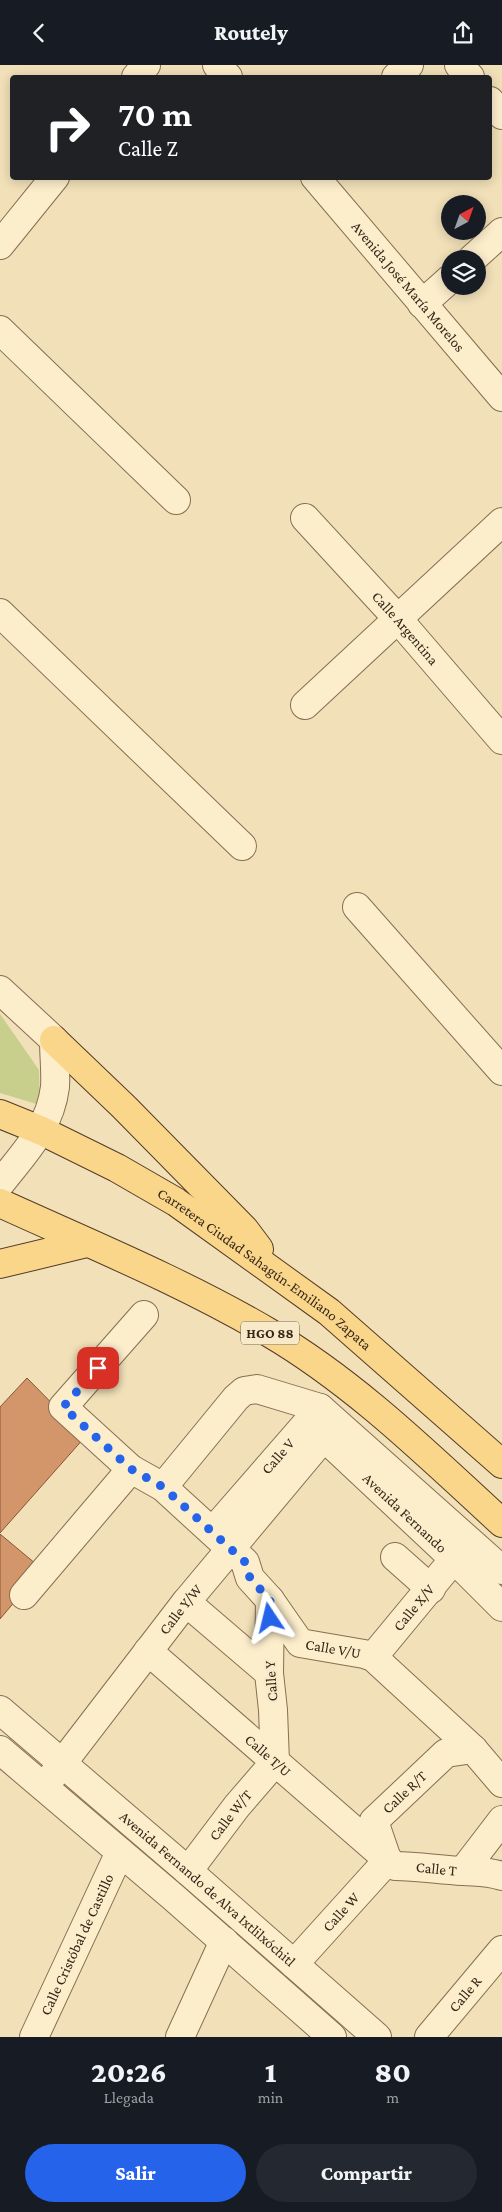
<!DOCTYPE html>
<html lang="es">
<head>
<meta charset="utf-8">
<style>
	:root { --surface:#171b24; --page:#242831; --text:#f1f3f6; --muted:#9ea1a6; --accent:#2563eb }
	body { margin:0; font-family:"Crimson Pro",serif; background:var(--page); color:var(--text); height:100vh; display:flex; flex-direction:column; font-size:19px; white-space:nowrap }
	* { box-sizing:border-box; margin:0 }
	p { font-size:16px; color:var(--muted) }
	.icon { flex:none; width:28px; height:28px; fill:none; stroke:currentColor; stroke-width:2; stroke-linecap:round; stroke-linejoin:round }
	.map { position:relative; height:1972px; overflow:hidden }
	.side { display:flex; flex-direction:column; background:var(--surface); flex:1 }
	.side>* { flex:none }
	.guide { position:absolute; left:10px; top:10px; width:482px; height:105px; border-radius:5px; box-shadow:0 2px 12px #0003; background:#202124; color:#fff; overflow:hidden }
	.needle { width:32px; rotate:41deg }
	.buttons { position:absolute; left:441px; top:130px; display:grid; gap:10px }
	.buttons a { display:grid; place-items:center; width:45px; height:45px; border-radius:50%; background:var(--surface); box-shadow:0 2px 12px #0003; font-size:25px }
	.pin { position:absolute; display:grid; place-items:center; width:42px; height:42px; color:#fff; margin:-21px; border-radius:10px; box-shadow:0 2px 8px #0006 }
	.me { position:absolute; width:55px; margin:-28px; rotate:350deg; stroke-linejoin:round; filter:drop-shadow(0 0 4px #0008) }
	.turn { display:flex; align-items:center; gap:18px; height:105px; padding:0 25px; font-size:22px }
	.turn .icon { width:65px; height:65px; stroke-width:2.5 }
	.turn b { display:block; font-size:35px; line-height:42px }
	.eta { display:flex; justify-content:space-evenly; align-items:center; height:85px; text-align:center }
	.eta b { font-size:30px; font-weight:800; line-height:35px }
	.primary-button { display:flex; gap:10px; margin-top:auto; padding:10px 25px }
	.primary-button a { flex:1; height:58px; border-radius:30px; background:var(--accent); color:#fff; font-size:20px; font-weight:800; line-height:58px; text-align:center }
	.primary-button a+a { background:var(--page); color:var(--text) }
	header { display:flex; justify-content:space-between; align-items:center; height:65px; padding:0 25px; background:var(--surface); font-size:22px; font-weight:800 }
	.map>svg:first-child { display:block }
	.green { fill:#c8cf8c }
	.building { fill:#d3956a; stroke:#895636 }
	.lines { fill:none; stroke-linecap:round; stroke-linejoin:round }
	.minor-casing { stroke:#886e52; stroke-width:30 }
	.major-casing { stroke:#543c27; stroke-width:30 }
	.minor { stroke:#fcedcb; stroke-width:28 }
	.major { stroke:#fad68a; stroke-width:28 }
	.route { stroke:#2563eb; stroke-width:9; stroke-dasharray:0 16.2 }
	.labels { text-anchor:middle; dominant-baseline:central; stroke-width:5; stroke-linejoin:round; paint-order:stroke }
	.shield { fill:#f8eac8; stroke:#70614e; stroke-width:1 }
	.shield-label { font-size:14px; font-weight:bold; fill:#352619 }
	.street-label { font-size:15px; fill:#352619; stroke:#f8eac8 }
</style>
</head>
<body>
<header><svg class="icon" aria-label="back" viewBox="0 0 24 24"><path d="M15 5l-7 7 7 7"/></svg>Routely<svg class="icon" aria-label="share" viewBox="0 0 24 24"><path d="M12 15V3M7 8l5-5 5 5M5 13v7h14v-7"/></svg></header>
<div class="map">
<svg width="502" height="1972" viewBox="0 0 502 1972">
	<rect width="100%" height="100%" fill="#f1e0b8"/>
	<polygon class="green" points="0,949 39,1005 40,1040 0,1028"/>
	<g class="building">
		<polygon points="27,1313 85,1372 0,1468 0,1342"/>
		<polygon points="0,1469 42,1504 0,1554"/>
	</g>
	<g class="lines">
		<g class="minor-casing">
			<g id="minor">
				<polyline points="217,0 228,12"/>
				<polyline points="459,0 470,12"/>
				<polyline points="136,12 146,0"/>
				<polyline points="396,12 409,0"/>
				<polyline points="490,36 502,50"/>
				<path id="s1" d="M 315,112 L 502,332"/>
				<polyline points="0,180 55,112"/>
				<polyline points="472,194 502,167"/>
				<polyline points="422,239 450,214"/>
				<polyline points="0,265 176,435"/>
				<path id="s2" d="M 305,453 L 397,553 L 502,675"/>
				<polyline points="0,548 242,781"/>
				<polyline points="305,640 502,457"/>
				<polyline points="357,842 502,1006"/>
				<path d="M 0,925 L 54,975 C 54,991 56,1007 55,1022 C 50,1063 24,1088 0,1119"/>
				<path id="s3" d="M 144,1250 L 63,1342 L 131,1404 L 163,1422 L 245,1497 L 250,1513 L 270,1535 L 300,1578 L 364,1589 L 373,1592 L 473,1684 L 502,1718"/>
				<path id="s4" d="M 310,1359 L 454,1494 L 502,1542"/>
				<polyline points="163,1422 236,1333 244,1326 257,1324 320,1343 502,1505"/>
				<path id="s5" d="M 213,1466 L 320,1343"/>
				<polyline points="395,1492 431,1524"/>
				<polyline points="24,1530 131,1404"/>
				<polyline points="186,1537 269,1608"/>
				<path id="s6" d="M 148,1586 L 395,1801 C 418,1801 440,1805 463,1806 C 478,1807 487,1806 502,1811"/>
				<path id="s7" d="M 373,1592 L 454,1494"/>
				<path id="s8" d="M 0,1645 L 188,1806 L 377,1972"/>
				<polyline points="0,1685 172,1831 332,1972"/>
				<path id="s9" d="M 44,1722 L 186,1537 L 324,1372"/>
				<path id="s10" d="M 387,1794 L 374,1756 L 446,1688 L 473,1684"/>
				<path id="s11" d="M 188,1806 L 237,1741 L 275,1697 L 273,1645 L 269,1608 L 270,1535"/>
				<polyline points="463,1806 502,1755"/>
				<path id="s12" d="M 294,1899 L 388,1795"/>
				<path id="s13" d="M 34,1972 L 120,1787"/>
				<polyline points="180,1972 224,1876"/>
				<path id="s14" d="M 429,1972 L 502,1885"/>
			</g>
		</g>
		<g class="major-casing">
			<g id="major">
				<polyline points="54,975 124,1042 244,1164 259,1184"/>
				<path id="s15" d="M 0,1049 L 42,1066 L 117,1103 L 176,1137 L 329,1247 L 502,1399"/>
				<path d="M 0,1138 C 90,1179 183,1217 268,1267 C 355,1318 428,1390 502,1458"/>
				<polyline points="0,1199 87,1178"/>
			</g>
		</g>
		<use href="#minor" class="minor"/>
		<use href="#major" class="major"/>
	</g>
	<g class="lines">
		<polyline class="route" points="98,1303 63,1342 131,1404 163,1422 245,1497 250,1513 270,1535 270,1553"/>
	</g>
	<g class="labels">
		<rect class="shield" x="241" y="1256.5" width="58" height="23" rx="4"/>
		<g class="shield-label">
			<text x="270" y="1268">HGO 88</text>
		</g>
		<g class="street-label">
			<text stroke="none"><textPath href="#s1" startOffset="144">Avenida José María Morelos</textPath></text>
			<text stroke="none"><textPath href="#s2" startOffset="149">Calle Argentina</textPath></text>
			<text stroke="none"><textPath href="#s15" startOffset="308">Carretera Ciudad Sahagún-Emiliano Zapata</textPath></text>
			<text stroke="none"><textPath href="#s5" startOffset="99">Calle V</textPath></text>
			<text stroke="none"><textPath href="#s4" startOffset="130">Avenida Fernando</textPath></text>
			<text stroke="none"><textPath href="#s7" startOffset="64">Calle X/V</textPath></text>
			<text stroke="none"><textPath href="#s9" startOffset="224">Calle Y/W</textPath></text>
			<text stroke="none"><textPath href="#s3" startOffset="495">Calle V/U</textPath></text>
			<text transform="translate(271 1616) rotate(-94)">Calle Y</text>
			<text stroke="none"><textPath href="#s6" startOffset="159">Calle T/U</textPath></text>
			<text stroke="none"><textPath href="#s10" startOffset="82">Calle R/T</textPath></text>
			<text stroke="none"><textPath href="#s11" startOffset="70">Calle W/T</textPath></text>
			<text stroke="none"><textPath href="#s6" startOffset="369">Calle T</textPath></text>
			<text stroke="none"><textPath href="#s8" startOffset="274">Avenida Fernando de Alva Ixtlilxóchitl</textPath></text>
			<text stroke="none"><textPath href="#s12" startOffset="70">Calle W</textPath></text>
			<text stroke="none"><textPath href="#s13" startOffset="102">Calle Cristóbal de Castillo</textPath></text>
			<text stroke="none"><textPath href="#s14" startOffset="56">Calle R</textPath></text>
		</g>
	</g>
</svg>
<div class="buttons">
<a><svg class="needle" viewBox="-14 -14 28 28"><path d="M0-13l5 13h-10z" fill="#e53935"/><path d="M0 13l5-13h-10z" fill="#9ea1a6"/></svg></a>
<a><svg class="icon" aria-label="layers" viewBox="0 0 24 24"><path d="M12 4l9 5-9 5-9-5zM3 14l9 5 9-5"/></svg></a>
</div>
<div class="pin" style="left:98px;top:1303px;background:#d93025"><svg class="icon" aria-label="arrive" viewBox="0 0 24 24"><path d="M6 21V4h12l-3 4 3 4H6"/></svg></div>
<svg class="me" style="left:270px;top:1553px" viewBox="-20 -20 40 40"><path d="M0-17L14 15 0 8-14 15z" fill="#2563eb" stroke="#fff" stroke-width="4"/></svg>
<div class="guide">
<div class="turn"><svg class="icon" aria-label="right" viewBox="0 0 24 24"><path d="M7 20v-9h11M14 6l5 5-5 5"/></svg><div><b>70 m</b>Calle Z</div></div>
</div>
</div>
<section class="side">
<div class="eta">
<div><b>20:26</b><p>Llegada</p></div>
<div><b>1</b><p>min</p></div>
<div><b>80</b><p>m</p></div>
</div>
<div class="primary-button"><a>Salir</a><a>Compartir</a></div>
</section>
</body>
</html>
